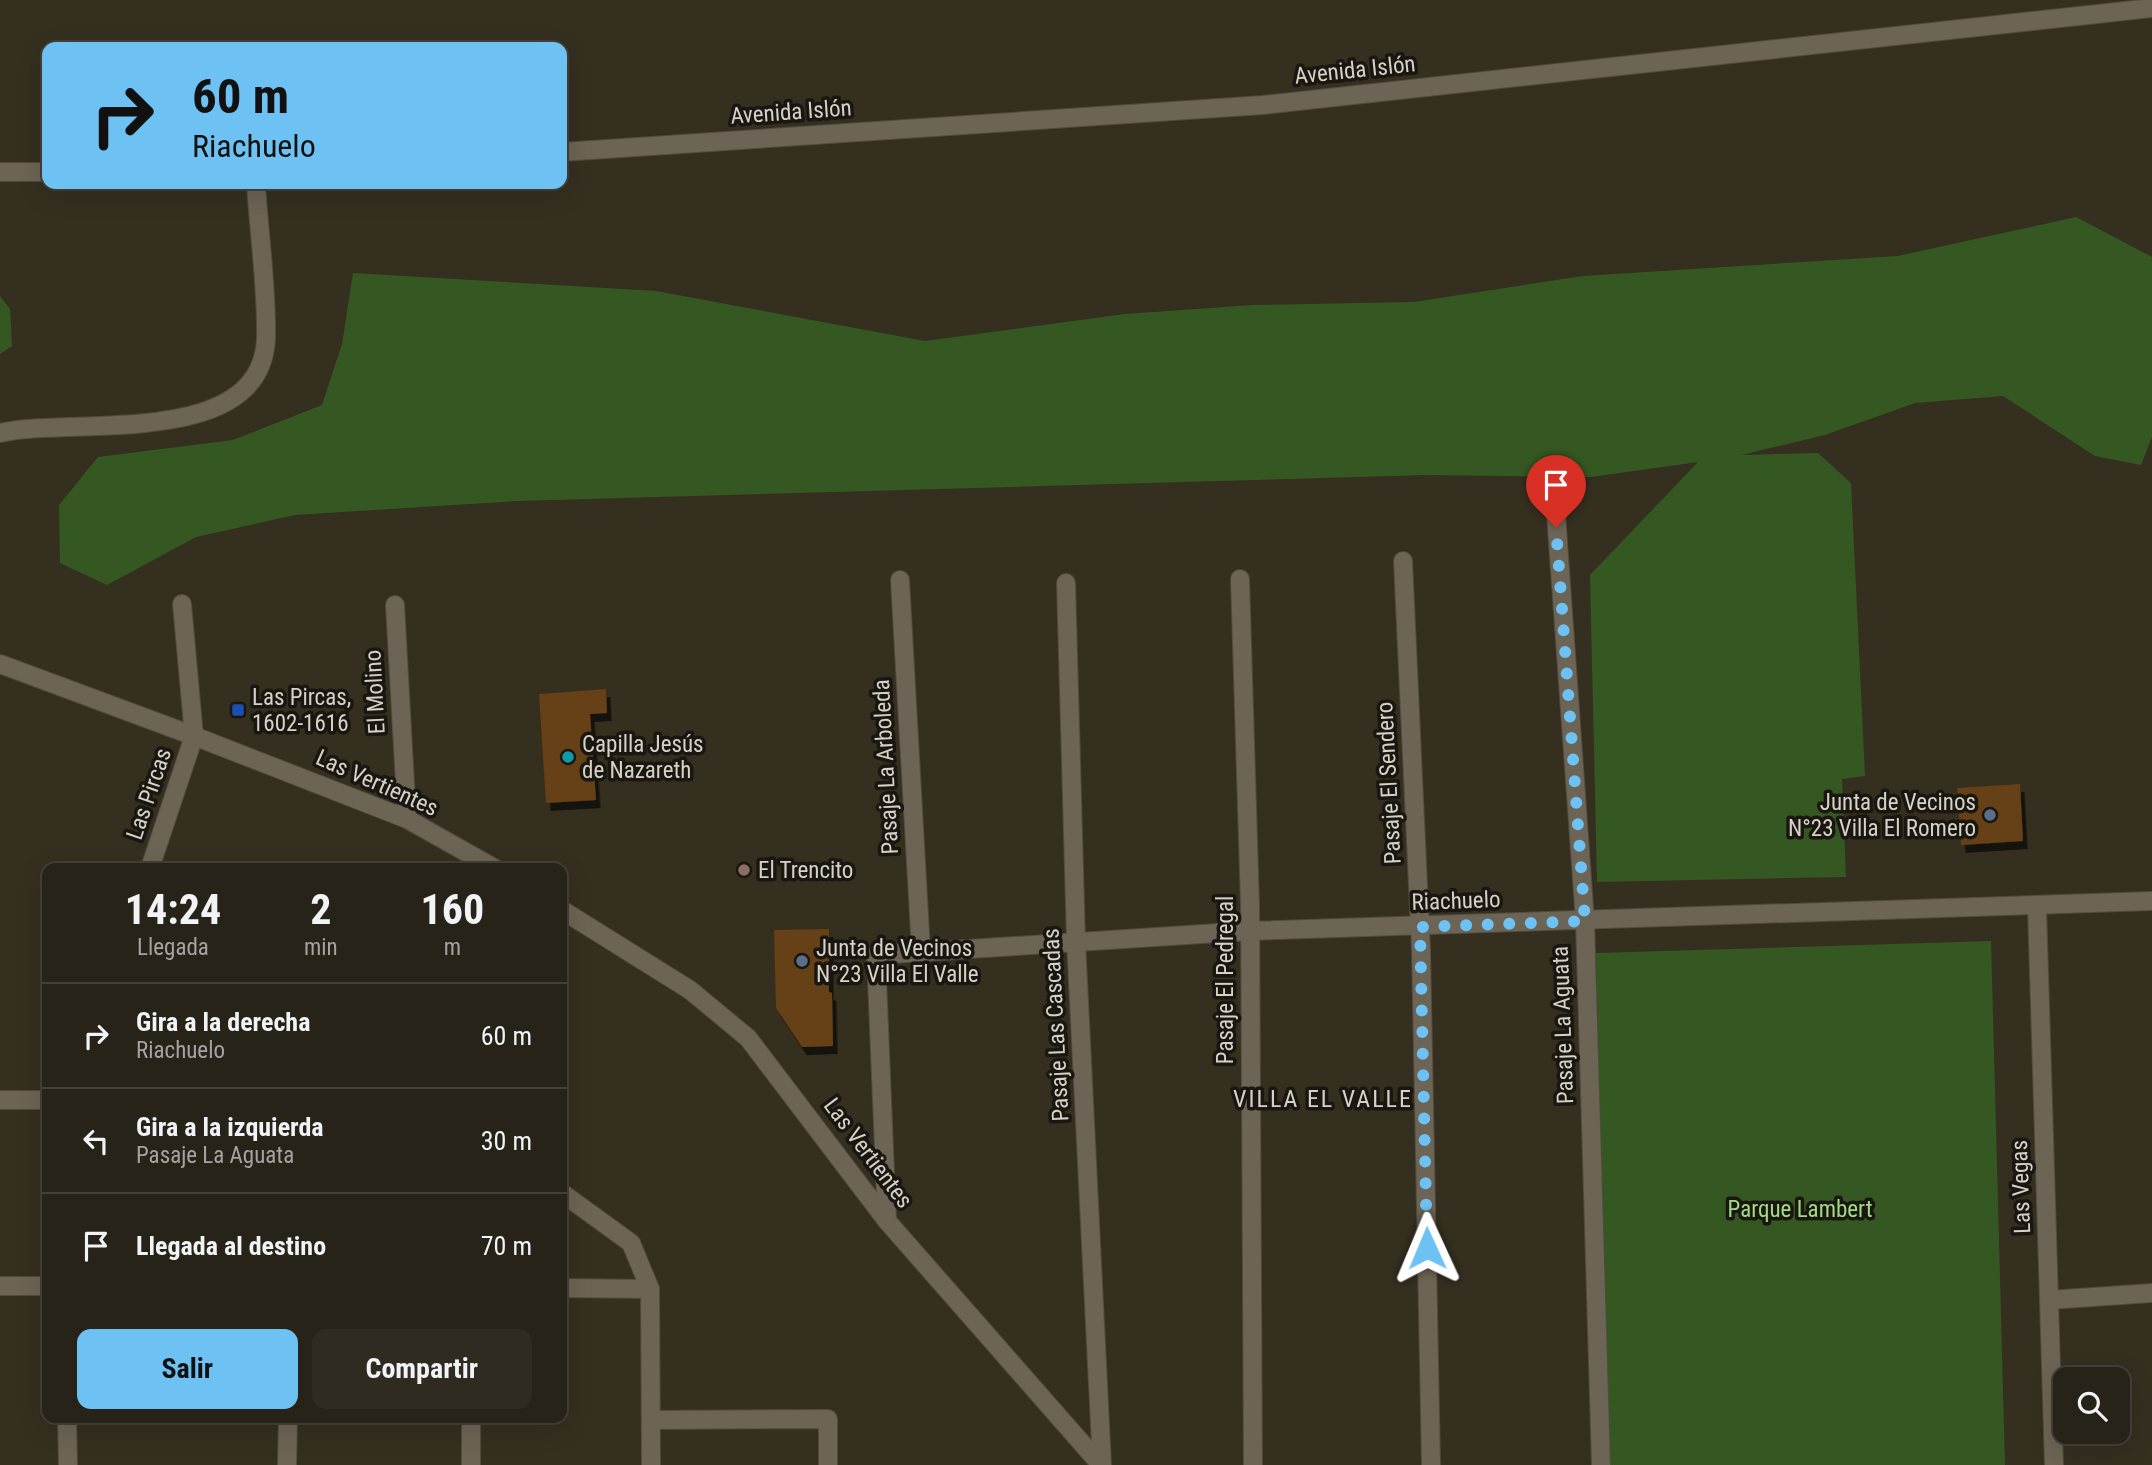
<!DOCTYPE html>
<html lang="es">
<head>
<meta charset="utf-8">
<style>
	:root { --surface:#282318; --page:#302b21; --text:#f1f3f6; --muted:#a5a4a2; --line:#444037; --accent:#6ec2f3 }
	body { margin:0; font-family:"Roboto Condensed",sans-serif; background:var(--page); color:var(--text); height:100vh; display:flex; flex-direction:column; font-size:26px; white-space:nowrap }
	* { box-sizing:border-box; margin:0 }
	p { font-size:23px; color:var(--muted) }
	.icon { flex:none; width:38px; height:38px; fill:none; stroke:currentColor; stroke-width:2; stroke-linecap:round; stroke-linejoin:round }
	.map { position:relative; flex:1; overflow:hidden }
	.drawer { position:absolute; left:42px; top:863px; width:525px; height:560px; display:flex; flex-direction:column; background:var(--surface); border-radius:14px; box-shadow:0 7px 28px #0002,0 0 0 2px var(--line) }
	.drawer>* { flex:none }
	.guide { position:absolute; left:42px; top:42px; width:525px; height:147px; border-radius:14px; box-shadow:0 7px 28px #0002,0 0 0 2px var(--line); background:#6ec2f3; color:#111; overflow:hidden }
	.buttons { position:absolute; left:2053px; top:1367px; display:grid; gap:14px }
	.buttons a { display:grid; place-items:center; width:77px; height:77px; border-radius:14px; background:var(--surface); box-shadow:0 7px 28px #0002,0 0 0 2px var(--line); font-size:35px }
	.pin { position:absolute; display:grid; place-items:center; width:60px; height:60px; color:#fff; margin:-72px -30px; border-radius:50% 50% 50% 0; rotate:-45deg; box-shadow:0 0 7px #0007 }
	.pin .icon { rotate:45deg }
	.me { position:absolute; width:77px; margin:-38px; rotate:359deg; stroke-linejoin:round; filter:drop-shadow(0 0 5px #0008) }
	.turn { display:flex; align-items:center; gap:24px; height:147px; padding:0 35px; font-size:32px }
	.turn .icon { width:91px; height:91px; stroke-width:2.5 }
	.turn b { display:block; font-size:49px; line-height:60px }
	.eta { display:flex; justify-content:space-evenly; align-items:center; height:119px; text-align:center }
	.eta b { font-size:42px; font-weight:700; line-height:49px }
	.cta { display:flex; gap:14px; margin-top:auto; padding:14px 35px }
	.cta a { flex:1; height:80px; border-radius:14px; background:var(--accent); color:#111; font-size:28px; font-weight:700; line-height:80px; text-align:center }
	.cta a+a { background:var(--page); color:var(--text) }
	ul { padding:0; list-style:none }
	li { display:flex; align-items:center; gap:21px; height:105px; padding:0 35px; border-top:2px solid var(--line) }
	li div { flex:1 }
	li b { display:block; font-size:26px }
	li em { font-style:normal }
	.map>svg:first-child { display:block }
	.green { fill:#355822 }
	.building { fill:#663f14; filter:url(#shadow) }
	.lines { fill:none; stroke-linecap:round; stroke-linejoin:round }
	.minor-casing { stroke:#514b3f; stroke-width:20 }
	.tertiary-casing { stroke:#514b3f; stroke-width:20 }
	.secondary-casing { stroke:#514b3f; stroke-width:20 }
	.minor { stroke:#6c6454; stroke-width:18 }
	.tertiary { stroke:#6c6454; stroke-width:18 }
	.secondary { stroke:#6c6454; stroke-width:18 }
	.route { stroke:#6ec2f3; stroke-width:12; stroke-dasharray:0 21.6 }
	.transit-dot { fill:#1a4fb4; stroke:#1a1711; stroke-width:2.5 }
	.culture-dot { fill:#0f9aa8; stroke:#1a1711; stroke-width:2.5 }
	.service-dot { fill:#5c6f8a; stroke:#1a1711; stroke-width:2.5 }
	.education-dot { fill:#8d6e63; stroke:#1a1711; stroke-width:2.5 }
	.labels { text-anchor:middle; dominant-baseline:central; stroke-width:7; stroke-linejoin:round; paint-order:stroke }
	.street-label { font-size:23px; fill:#d6d2c9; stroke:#1a1711 }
	.poi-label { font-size:23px; fill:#d6d2c9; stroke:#1a1711; text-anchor:start }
	.park-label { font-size:23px; fill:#a2db86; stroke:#1a1711 }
	.neighbourhood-label { font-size:24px; letter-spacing:2px; fill:#d6d2c9; stroke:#1a1711 }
</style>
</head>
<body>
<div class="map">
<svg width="2152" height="1465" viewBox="0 0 2152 1465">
	<defs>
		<filter id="shadow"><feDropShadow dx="4.5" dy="8" stdDeviation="0" flood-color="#0009"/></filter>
	</defs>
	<rect width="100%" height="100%" fill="#352f20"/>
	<g class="green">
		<polygon points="2076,217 2152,257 2152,437 2141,465 2095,456 2003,396 1915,403 1825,435 1741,455 1818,453 1851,483 1865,776 1842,779 1846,877 1597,882 1590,575 1698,462 1591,477 1426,475 517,501 295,515 196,537 107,585 60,563 59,505 98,457 233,440 322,405 342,344 353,273 656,291 925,341 1125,314 1253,305 1414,302 1583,276 1898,256"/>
		<polygon points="0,296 10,309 12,346 0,354"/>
		<polygon points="1991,941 2005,1465 1609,1465 1596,953"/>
	</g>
	<g class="building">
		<polygon points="606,689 607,713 590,714 596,800 546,803 539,694"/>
		<polygon points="2020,784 2023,841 1961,845 1957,788"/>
		<polygon points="829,929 829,992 832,993 833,1046 802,1047 776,1008 774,930"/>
	</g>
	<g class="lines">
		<g class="minor-casing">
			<g id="minor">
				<polyline points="1555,500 1585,921 1601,1465"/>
				<polyline points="1403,561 1421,950 1431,1465"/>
				<polyline points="1240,579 1250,905 1253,1465"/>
				<polyline points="900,580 921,951"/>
				<polyline points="1066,583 1076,941 1102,1465"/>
				<polyline points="182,604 194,736 407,819 494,868"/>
				<polyline points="395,605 407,819"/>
				<polyline points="2037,907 2054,1465"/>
				<polyline points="562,910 690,990 748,1038 887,1221 1101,1465"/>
				<polyline points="0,1100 47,1100"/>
				<polyline points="562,1193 631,1243 650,1289 651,1465"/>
				<polyline points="887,1221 876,955 1249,931 2152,901"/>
				<polyline points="0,1286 47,1286"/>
				<polyline points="562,1288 650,1289"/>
				<polyline points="2049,1300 2152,1293"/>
				<polyline points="651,1420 828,1419 828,1465"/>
				<polyline points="287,1465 288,1418"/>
				<polyline points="471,1465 471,1418"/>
			</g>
		</g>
		<g class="tertiary-casing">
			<g id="tertiary">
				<path d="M 0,433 C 71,416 262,451 266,338 C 267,287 259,234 256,184"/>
				<polyline points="0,664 194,736 150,868"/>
				<polyline points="67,1418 68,1465"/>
			</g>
		</g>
		<g class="secondary-casing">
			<g id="secondary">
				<polyline points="562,152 1263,105 2152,8"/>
				<polyline points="0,172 47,172"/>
			</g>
		</g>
		<use href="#minor" class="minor"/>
		<use href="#tertiary" class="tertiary"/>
		<use href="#secondary" class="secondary"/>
	</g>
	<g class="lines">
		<polyline class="route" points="1427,1248 1420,927 1585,921 1556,527"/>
	</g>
	<rect class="transit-dot" x="231" y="703" width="14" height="14" rx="3.5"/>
	<circle class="culture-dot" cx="568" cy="757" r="7"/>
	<g class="service-dot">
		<circle cx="1990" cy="815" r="7"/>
		<circle cx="802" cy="961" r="7"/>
	</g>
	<circle class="education-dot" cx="744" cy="870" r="7"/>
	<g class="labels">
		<g class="street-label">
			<text transform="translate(1355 70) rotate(-6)">Avenida Islón</text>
			<text transform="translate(791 112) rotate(-4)">Avenida Islón</text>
			<text transform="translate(375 692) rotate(-93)">El Molino</text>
			<text transform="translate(886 767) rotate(-93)">Pasaje La Arboleda</text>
			<text transform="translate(377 783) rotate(24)">Las Vertientes</text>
			<text transform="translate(1389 783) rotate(-93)">Pasaje El Sendero</text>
			<text transform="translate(149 794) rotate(-71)">Las Pircas</text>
			<text transform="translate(1456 901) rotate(-2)">Riachuelo</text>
			<text transform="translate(1225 980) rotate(-90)">Pasaje El Pedregal</text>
			<text transform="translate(1056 1025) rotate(-93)">Pasaje Las Cascadas</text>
			<text transform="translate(1563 1025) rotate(-92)">Pasaje La Aguata</text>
			<text transform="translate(868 1153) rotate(53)">Las Vertientes</text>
			<text transform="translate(2021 1187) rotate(-92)">Las Vegas</text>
		</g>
		<g class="poi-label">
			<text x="252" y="697">Las Pircas,<tspan x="252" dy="26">1602-1616</tspan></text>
			<text x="582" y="744">Capilla Jesús<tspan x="582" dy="26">de Nazareth</tspan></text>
			<text x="1976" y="802" text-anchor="end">Junta de Vecinos<tspan x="1976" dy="26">N°23 Villa El Romero</tspan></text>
			<text x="758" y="870">El Trencito</text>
			<text x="816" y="948">Junta de Vecinos<tspan x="816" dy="26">N°23 Villa El Valle</tspan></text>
		</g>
		<g class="park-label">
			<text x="1800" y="1209">Parque Lambert</text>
		</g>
		<g class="neighbourhood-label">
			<text x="1323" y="1099">VILLA EL VALLE</text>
		</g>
	</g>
</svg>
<div class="buttons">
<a><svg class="icon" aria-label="search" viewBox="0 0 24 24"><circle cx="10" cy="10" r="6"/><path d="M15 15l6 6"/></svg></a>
</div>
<div class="pin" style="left:1556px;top:527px;background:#d93025"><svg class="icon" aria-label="arrive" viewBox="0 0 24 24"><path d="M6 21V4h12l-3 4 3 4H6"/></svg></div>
<svg class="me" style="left:1427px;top:1248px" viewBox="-20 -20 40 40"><path d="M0-17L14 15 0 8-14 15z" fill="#6ec2f3" stroke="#fff" stroke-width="4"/></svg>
<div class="guide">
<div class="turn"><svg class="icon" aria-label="right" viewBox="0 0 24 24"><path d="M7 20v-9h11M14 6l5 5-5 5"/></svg><div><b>60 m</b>Riachuelo</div></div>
</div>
<section class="drawer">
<div class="eta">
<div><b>14:24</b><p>Llegada</p></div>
<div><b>2</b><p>min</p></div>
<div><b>160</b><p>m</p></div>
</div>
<ul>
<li><svg class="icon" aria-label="right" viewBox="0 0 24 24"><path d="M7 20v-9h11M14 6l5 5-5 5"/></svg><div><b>Gira a la derecha</b><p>Riachuelo</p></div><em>60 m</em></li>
<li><svg class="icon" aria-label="left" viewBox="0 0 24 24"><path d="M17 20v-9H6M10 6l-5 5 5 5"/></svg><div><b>Gira a la izquierda</b><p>Pasaje La Aguata</p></div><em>30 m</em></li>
<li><svg class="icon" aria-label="arrive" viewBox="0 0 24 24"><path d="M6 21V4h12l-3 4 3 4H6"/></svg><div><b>Llegada al destino</b></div><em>70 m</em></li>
</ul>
<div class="cta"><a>Salir</a><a>Compartir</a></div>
</section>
</div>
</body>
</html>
